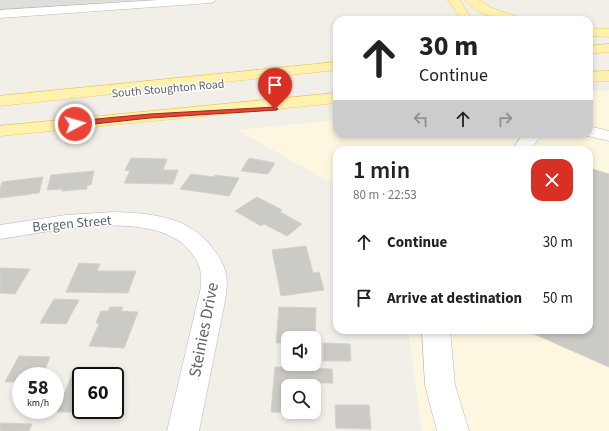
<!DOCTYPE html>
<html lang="en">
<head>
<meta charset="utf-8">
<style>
	:root { --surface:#fff; --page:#f6f6f6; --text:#222; --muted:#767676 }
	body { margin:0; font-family:"Source Sans 3",sans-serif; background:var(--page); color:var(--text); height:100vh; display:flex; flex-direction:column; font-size:15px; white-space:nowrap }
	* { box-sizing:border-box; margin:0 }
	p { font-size:13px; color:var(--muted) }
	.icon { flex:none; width:22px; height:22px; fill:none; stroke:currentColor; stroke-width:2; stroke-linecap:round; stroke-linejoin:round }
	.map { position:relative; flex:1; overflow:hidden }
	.drawer { position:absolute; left:333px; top:146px; width:260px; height:188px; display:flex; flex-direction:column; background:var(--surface); border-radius:12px; box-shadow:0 2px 6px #0003 }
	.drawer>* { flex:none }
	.hud { position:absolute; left:333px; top:16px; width:260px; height:122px; border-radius:12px; box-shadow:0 2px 6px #0003; background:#fff; color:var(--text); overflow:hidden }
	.controls { position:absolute; left:281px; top:331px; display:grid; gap:8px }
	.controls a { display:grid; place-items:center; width:40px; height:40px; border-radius:8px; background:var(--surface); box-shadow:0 2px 6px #0003; font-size:20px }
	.speed { position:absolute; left:12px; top:367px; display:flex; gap:8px; font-size:20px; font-weight:700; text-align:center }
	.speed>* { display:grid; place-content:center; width:52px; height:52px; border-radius:50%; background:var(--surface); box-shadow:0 2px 6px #0003; line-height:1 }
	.speed small { font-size:10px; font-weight:400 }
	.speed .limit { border:2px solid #111; border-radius:6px; background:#fff; color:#111 }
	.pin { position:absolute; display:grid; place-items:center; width:34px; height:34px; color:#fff; margin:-41px -17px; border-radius:50% 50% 50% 0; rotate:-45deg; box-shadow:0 0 4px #0007 }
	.pin .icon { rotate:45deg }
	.me { position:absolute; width:44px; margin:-22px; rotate:84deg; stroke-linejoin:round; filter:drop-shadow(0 0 3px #0008) }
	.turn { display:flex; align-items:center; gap:14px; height:84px; padding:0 20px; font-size:18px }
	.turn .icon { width:52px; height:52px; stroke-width:2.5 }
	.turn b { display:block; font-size:28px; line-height:34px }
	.lanes { display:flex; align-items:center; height:38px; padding:0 20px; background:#0003; justify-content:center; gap:20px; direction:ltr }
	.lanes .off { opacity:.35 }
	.round { display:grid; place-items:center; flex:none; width:42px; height:42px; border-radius:12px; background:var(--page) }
	.overview { display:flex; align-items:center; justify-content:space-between; height:68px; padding:0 20px }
	h1 { font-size:24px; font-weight:600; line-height:30px }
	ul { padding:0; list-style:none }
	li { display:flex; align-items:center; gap:12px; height:56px; padding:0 20px }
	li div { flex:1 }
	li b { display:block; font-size:15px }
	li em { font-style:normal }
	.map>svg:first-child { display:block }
	.commercial { fill:#fef7e0 }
	.industrial { fill:#e0deda }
	.building { fill:#cccac5; stroke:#d6d1c6; fill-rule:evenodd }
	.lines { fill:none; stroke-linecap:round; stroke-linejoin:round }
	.minor-casing { stroke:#b5b8bc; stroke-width:1 }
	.major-casing { stroke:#f2c960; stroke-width:1 }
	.minor { fill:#fff; fill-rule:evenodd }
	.major { fill:#fff2af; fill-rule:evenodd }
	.route { fill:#ea4335; stroke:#982c22 }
	.labels { text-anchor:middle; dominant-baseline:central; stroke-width:3; stroke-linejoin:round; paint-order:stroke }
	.far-street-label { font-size:12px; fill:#5f6368; stroke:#fff }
	.street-label { font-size:14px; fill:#5f6368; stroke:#fff }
	.near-street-label { font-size:17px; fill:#5f6368; stroke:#fff }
</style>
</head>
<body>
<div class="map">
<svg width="609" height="431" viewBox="0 0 609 431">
	<rect width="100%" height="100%" fill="#f1efe8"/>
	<polygon class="commercial" points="609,90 609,431 422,431 408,330 589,330 589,150 337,150 337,186 237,130 337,120 337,134 589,134 589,92"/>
	<polygon class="industrial" points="0,0 210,0 0,14"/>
	<g class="building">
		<polygon points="131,158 167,159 163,170 178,170 173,184 124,183 130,171 125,170"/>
		<polygon points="249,158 275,163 268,174 241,171"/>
		<polygon points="589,168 609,174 609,367 525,330 589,330"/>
		<polygon points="94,171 91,185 87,185 87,189 62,191 63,189 47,190 51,175"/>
		<polygon points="191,174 214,177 215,175 239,178 229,196 180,189"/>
		<polygon points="43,177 39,193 0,198 0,189 2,182"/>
		<polygon points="257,197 282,210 280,212 302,224 287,236 264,224 261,226 235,211"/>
		<polygon points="306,246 313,273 319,272 324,290 281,296 272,250"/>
		<polygon points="79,263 100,264 97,271 136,271 128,293 66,292"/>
		<polygon points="0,268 30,269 15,294 0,293"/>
		<polygon points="54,299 79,300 66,324 40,323"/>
		<polygon points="110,307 123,307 121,311 138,312 124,348 89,346 99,324 96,323 101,311 108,311"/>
		<polygon points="279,307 316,308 315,344 314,338 288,338 288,343 276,343"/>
		<polygon points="323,343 350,344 351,361 323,361"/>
		<polygon points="19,356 50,357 42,376 21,376 21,382 5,382"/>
		<path d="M 275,367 L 332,369 L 333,383 L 315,383 L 315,413 L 271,412 ZM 288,386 L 314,386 L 314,412 L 288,412 Z"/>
		<polygon points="74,370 116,370 114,376 81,376 81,410 103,410 102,412 57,412"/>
		<polygon points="335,405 369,405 371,429 336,428"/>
		<polygon points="0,423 32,424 29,431 0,431"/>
	</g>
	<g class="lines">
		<g class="minor-casing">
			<g id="minor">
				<polygon points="158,0 216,0 214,2 210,3 0,18 0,10"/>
				<polygon points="589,126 609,131 609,141 583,135 589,134"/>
				<polygon points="523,134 544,134 537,141 530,150 512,150"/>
				<path d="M 113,212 C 150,213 191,216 214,250 C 227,268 229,278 225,301 L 199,431 L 167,431 L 201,287 C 202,272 200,263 190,251 C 153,207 50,232 0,239 L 0,225 L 66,215 Z"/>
				<polygon points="422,330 450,330 455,385 469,431 437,431 425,385"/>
			</g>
		</g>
		<g class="major-casing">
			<g id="major">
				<polygon points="448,0 460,0 472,20 460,20 459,16"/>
				<path d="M 465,0 L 479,0 L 492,8 L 519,17 L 521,20 C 502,20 478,17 465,0 Z"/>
				<polygon points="589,28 609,29 609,37 589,36"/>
				<polygon points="609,44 609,52 589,54 589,46"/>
				<polygon points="337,62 337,70 0,106 0,96"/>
				<polygon points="609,71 609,81 589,82 589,72"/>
				<polygon points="337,93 337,103 0,136 0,126"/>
			</g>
		</g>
		<use href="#minor" class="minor"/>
		<use href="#major" class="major"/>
	</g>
	<polygon class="route" points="275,107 278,109 277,110 150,118 75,126 71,124 75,121 150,114"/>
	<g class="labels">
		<g class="far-street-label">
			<text transform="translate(168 89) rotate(-5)">South Stoughton Road</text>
		</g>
		<g class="street-label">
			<text transform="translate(72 224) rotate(-5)">Bergen Street</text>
		</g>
		<g class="near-street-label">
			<text transform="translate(204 330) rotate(-79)">Steinies Drive</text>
		</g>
	</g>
</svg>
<div class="controls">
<a><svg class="icon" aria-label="sound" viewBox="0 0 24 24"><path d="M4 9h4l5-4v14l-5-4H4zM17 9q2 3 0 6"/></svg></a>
<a><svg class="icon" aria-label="search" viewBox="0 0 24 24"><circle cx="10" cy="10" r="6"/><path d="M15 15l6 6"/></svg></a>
</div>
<div class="speed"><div>58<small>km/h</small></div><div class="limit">60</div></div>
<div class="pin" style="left:275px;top:109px;background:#d93025"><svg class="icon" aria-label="arrive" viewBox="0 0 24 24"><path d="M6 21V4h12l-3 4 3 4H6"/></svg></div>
<svg class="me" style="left:75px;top:124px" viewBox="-20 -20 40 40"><circle r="17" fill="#ea4335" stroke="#fff" stroke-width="3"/><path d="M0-11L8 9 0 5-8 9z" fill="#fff"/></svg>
<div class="hud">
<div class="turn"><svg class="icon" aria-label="ahead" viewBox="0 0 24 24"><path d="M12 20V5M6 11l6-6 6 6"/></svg><div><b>30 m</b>Continue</div></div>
<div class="lanes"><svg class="icon off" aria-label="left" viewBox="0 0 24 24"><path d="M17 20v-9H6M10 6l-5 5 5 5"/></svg><svg class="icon" aria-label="ahead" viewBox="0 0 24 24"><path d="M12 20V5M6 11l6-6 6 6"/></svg><svg class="icon off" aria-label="right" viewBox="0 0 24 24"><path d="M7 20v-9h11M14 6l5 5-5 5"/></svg></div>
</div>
<section class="drawer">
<div class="overview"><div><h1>1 min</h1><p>80 m · 22:53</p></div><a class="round" style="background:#d93025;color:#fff"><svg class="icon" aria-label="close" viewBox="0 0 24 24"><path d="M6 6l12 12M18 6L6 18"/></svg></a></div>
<ul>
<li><svg class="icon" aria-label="ahead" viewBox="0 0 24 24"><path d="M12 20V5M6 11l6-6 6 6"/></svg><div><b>Continue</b></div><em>30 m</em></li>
<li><svg class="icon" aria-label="arrive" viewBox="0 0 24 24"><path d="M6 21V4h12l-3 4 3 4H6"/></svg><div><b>Arrive at destination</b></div><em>50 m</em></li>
</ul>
</section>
</div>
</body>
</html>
